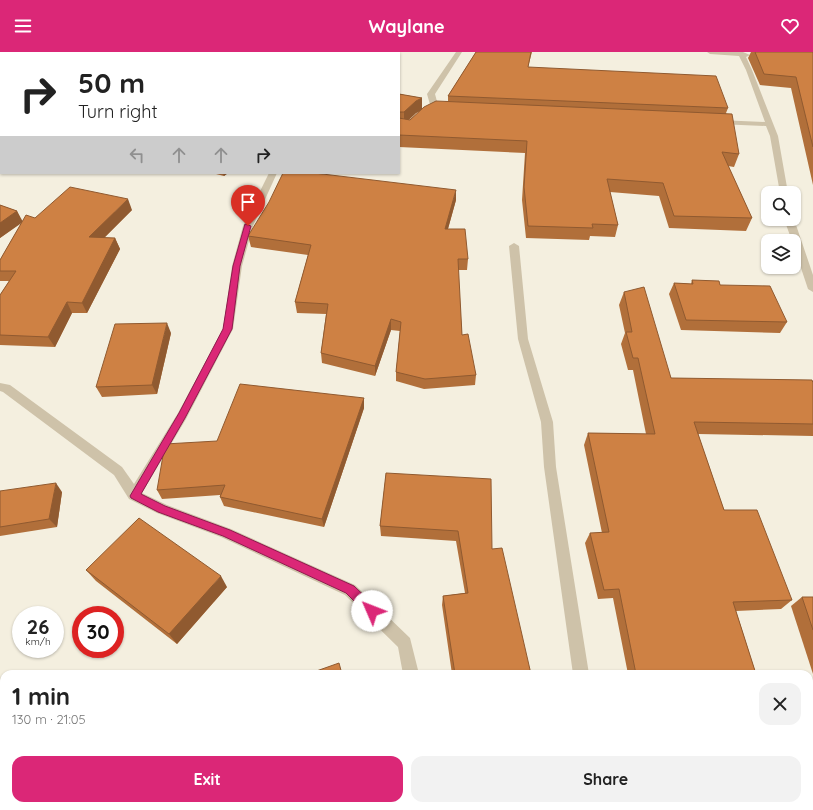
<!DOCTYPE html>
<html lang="en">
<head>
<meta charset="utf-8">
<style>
	:root { --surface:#fff; --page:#f2f2f2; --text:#222; --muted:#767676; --accent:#db2777 }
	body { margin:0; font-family:Quicksand,sans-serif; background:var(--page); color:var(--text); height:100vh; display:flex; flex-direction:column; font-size:15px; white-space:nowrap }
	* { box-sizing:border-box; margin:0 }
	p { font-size:13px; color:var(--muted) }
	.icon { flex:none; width:22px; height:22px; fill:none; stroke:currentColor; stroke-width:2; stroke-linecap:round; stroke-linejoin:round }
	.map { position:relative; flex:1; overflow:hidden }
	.side { position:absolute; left:0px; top:618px; width:813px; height:140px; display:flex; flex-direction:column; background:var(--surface); border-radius:12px 12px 0 0; box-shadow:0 1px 3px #0004 }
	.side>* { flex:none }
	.hud { position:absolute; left:0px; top:0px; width:400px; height:122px; box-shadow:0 1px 3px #0004; background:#fff; color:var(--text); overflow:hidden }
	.tools { position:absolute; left:761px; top:134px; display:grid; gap:8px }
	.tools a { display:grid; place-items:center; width:40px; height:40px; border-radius:8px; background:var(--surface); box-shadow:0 1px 3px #0004; font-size:20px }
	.speed { position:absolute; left:12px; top:554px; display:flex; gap:8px; font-size:20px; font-weight:700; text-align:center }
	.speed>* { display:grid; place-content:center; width:52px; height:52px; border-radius:50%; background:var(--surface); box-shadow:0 1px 3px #0004; line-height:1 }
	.speed small { font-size:10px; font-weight:400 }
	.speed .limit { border:6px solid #d22; background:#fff; color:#111 }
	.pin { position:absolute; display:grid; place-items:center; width:34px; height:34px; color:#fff; margin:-41px -17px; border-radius:50% 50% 50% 0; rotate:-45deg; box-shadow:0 0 4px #0007 }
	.pin .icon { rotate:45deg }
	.me { position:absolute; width:44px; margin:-22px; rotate:314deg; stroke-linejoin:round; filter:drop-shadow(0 0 3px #0008) }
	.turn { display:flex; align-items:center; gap:14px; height:84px; padding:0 12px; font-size:18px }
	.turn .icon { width:52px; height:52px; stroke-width:2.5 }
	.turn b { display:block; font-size:28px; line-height:34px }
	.lanes { display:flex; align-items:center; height:38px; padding:0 12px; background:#0003; justify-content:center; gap:20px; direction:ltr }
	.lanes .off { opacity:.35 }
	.round { display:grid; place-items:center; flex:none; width:42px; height:42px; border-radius:12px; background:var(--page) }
	.head { display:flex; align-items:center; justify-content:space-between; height:68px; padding:0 12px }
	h1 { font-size:24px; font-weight:700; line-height:30px }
	.action { display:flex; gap:8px; margin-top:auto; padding:8px 12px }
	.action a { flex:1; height:46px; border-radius:12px; background:var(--accent); color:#fff; font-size:16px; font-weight:700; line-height:46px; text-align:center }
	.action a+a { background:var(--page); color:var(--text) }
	header { display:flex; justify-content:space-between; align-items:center; height:52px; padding:0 12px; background:var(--accent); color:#fff; font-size:18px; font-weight:700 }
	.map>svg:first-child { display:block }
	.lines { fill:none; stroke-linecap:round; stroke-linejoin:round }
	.stream { fill:#7ba6b4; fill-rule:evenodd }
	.minor { fill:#cec2a9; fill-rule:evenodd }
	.wall { fill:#b16f3a; fill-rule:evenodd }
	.shaded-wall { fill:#905a30 }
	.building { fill:#ce8144; stroke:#905a30 }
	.route { fill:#db2777; stroke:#8e194d }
</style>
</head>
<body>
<header><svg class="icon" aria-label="menu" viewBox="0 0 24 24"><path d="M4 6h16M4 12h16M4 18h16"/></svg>Waylane<svg class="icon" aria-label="heart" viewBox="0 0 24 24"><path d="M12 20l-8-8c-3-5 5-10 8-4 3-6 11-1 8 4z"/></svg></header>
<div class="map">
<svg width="813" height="758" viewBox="0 0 813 758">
	<rect width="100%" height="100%" fill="#f4efdf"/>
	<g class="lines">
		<g class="stream">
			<polygon points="245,0 253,0 244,1"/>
			<polygon points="0,82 1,82 0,87"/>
		</g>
		<g class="minor">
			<polygon points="456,0 462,0 435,42 439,57 438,59 423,66 410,79 399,77 399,73 405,74 417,62 431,56 427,42"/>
			<polygon points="707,0 743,0 750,3 746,5 752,18 778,84 788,141 780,141 770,84 766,74 718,72 714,70 718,68 765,70 746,18 739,4 710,2"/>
			<polygon points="269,121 277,121 253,174 242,214 233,277 186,367 142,441 167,453 231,477 355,533 410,586 419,622 403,622 398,595 345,543 221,485 157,461 129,447 114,423 3,340 0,339 0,331 10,333 122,415 134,432 178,361 223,277 232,214 243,174"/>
			<polygon points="784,167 794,167 813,223 813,240 808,237 794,195 794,189 792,189"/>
			<polygon points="514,191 519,194 528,287 553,370 556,415 589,622 573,622 544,415 541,370 518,287 509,194"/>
			<polygon points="454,754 472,754 474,758 456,758"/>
			<rect x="592" y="754" width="18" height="4"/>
		</g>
	</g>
	<g class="wall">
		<polygon points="0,0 1,1 1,58 0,58"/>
		<path d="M 476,0 L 532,0 L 528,15 L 728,56 L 726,61 L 739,102 L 734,115 L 728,114 L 752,166 L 746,179 L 669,176 L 659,144 L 610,140 L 618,173 L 615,185 L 590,184 L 589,188 L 526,186 L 522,148 L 525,101 L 399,95 L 399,42 L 422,46 L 422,57 L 448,49 L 448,44 ZM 420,59 L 410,68 L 409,68 L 416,61 Z"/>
		<polygon points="751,0 813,0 813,133 791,36 760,33 748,6"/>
		<polygon points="212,121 228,121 224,124"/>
		<polygon points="456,148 448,177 468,207 467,218 458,218 462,283 476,323 475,333 424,337 396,329 396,320 400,279 391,278 375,324 322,311 321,301 326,262 297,261 295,250 308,203 251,195 248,184"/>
		<polygon points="0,153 17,159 22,170 132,158 104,186 115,186 120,197 87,261 72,261 55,295 0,293 0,243 9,229 0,229 0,208 22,170 0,186"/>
		<polygon points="692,228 720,233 787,270 780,281 681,278 669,242 674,231 691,232"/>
		<polygon points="624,240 671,326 813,331 813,384 698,382 724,458 792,548 781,557 736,559 756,622 628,622 613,546 598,547 585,491 590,481 602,481 584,393 588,381 646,382 633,318 628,318 621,292 625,281 619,253"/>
		<polygon points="171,281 157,342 102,345 96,335"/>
		<polygon points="364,346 364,356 324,475 224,454 220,445 220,443 162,447 157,438 217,389"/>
		<polygon points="386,421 492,497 531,622 452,622 442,553 443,544 465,541 456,489 381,484 380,474"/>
		<polygon points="0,439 62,440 57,475 0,484"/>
		<polygon points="86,518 227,535 177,592 96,529"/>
		<polygon points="802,545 813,545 813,622 791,554"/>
		<polygon points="642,754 732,754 693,758 643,758"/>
		<polygon points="763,754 809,754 813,758 764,758"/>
	</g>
	<g class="shaded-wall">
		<polygon points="422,46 422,58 416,61 404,72 404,60 416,49"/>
		<polygon points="223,121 228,121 224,124"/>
		<polygon points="456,138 456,148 445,187 445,177"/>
		<polygon points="128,147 132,158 94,196 89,185"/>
		<polygon points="17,159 23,170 0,186 0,171"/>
		<polygon points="115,186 120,197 87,261 82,251"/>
		<polygon points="67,250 72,261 55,295 48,285"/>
		<polygon points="391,267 391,278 375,324 375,314"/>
		<polygon points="167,271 171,281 157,342 152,333"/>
		<polygon points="364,346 364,356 324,475 322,467"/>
		<polygon points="56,431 62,440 57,475 49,467"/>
		<polygon points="221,524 227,535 177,592 169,582"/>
		<polygon points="304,754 322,754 312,758 294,758"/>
	</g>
	<g class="building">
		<polygon points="0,0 78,0 79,1 1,1 1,18 0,18"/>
		<polygon points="476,0 531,0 528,15 716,24 728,56 448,44"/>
		<polygon points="755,0 813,0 813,95 796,25 764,22"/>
		<polygon points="0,20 1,21 1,51 0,50"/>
		<polygon points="399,42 422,46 416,49 404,60 399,60"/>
		<polygon points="436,49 732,62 739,102 722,100 752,166 674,164 663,131 607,127 618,173 592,172 593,176 528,174 524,135 527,89 399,83 399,66 410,68 424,55"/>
		<polygon points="283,121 314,121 456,138 445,177 465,177 468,207 458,207 462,283 468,282 476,323 425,327 396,320 401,270 391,267 375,314 321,301 328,252 295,250 311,193 248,184 269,150"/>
		<polygon points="70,135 128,147 89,185 115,186 82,251 67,250 48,285 0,283 0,243 16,219 0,219 0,208 26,163 35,166"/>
		<polygon points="0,153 17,159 0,171"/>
		<polygon points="692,228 719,229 720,233 770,234 787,270 686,268 674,231 693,232"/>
		<polygon points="644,235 671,326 812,328 813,331 813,372 694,370 724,458 757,458 792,548 733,550 756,622 636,622 619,537 604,538 590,481 609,480 588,381 655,382 638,306 633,306 626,280 632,280 624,240"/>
		<polygon points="167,271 152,333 96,335 115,272"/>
		<polygon points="240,332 364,346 322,467 220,445 225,433 157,438 165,392 217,389"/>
		<polygon points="386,421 491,427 492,497 502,496 531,622 455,622 443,544 468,541 458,479 380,474"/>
		<polygon points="56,431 49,467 0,475 0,439"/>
		<polygon points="139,466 221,524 169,582 86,518"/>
		<polygon points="802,545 813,545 813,578"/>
		<polygon points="339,611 342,622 308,622"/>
		<polygon points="809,666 813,666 813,758 778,758 777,754 809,754"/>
		<polygon points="4,731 4,754 304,754 294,758 0,758 0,733"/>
		<polygon points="488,754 530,754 553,758 488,758"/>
		<polygon points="652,754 705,754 666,758 653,758"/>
	</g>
	<polygon class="route" points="245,172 251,174 240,214 232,277 185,366 141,442 165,454 230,478 354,534 376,555 378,559 376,563 372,564 368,563 346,541 223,484 158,460 131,446 130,444 179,361 223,277 233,214"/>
</svg>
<div class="tools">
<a><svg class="icon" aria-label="search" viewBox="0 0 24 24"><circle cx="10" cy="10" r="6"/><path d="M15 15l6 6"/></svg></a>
<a><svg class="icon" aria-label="layers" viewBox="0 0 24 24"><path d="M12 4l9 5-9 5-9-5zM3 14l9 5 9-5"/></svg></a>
</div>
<div class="speed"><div>26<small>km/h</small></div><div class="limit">30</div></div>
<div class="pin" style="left:248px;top:174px;background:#d93025"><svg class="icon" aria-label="arrive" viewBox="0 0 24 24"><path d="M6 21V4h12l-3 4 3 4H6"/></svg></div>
<svg class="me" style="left:372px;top:559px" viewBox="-20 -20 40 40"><circle r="19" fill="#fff"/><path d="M0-13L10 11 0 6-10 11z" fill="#db2777"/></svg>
<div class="hud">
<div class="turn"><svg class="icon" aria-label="right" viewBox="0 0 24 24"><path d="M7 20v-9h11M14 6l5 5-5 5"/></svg><div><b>50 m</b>Turn right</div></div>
<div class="lanes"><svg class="icon off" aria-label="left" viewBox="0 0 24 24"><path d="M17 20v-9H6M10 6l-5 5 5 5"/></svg><svg class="icon off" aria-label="ahead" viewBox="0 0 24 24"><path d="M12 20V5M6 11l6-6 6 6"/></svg><svg class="icon off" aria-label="ahead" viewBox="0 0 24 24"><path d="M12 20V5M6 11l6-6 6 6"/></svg><svg class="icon" aria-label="right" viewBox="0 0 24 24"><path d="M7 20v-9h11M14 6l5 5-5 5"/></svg></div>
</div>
<section class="side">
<div class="head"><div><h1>1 min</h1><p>130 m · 21:05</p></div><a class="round"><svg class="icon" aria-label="close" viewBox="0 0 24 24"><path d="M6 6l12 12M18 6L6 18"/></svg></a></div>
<div class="action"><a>Exit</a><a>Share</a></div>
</section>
</div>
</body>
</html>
